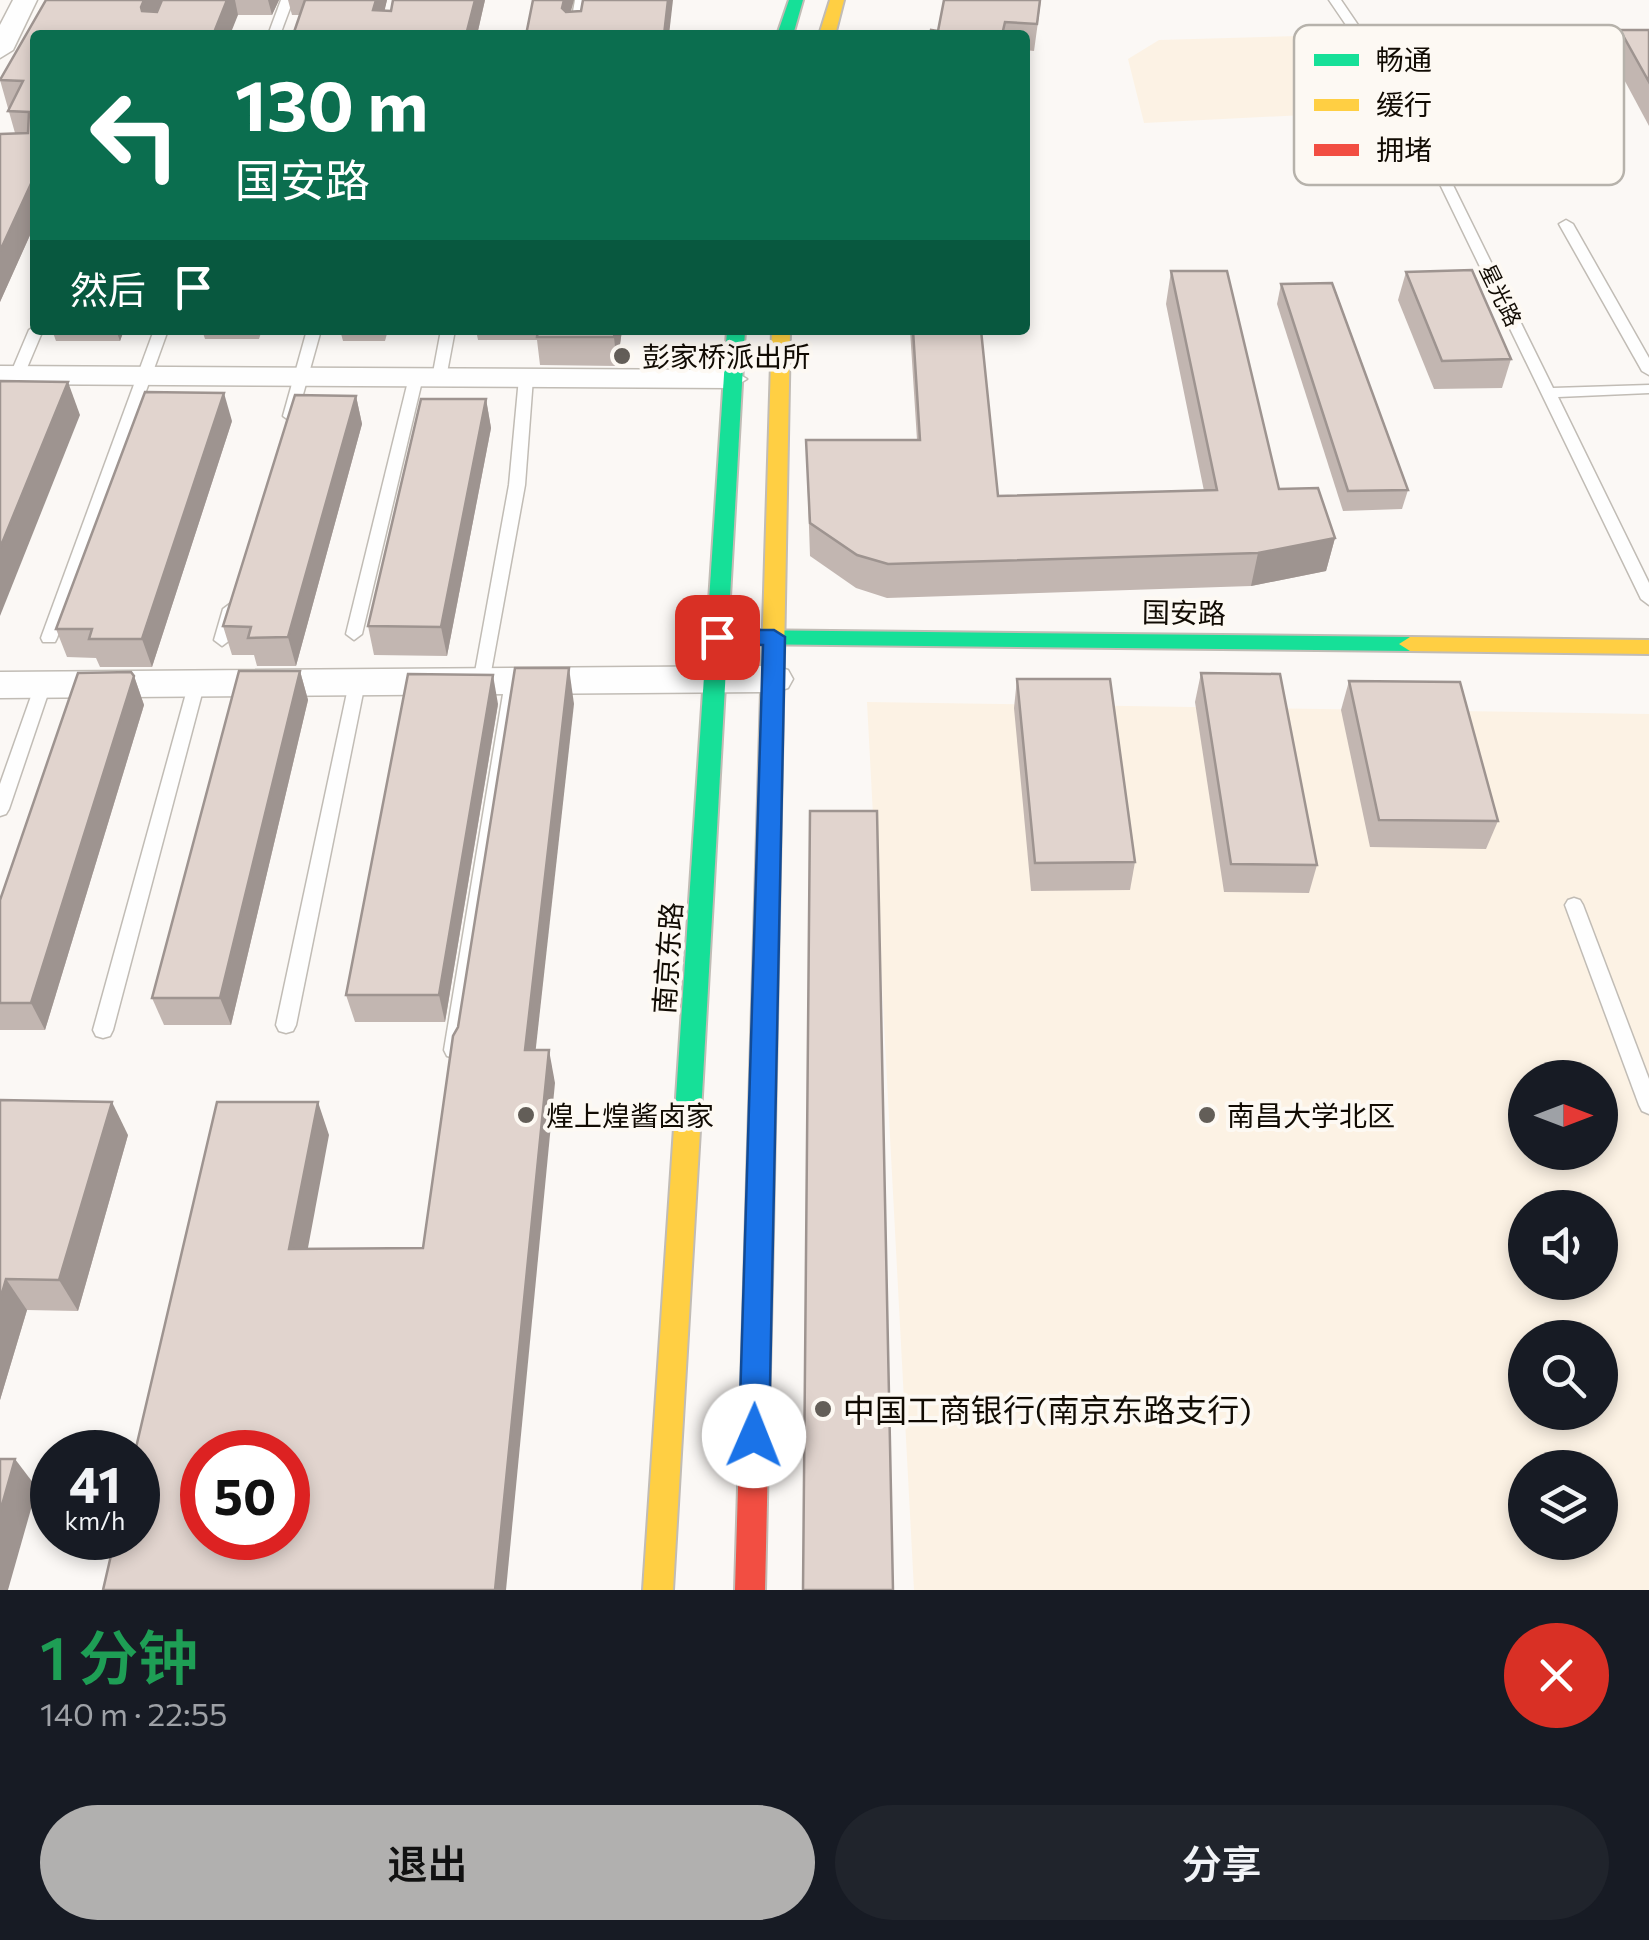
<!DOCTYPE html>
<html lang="zh">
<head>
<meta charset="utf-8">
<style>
	:root { --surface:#171b24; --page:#20242c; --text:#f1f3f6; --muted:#9ea1a6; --accent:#b1b0af }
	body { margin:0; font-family:Commissioner,"Noto Sans SC",sans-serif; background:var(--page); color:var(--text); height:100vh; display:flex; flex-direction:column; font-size:38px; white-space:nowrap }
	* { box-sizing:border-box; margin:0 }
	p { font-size:32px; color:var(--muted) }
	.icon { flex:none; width:55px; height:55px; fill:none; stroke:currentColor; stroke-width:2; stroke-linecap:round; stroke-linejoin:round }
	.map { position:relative; height:1590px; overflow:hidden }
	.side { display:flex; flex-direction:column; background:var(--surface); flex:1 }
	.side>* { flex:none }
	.hud { position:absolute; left:30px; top:30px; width:1000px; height:305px; border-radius:10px; box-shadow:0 5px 15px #0003; background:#0b6e4f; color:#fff; overflow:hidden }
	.needle { width:65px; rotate:90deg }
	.tools { position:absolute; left:1508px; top:1060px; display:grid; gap:20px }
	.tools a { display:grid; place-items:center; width:110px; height:110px; border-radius:50%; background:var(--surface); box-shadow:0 5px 15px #0003; font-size:50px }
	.speed { position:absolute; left:30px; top:1430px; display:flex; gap:20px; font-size:50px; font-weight:700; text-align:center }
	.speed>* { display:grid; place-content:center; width:130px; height:130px; border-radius:50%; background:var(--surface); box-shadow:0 5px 15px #0003; line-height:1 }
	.speed small { font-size:25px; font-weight:400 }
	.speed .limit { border:15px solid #d22; background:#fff; color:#111 }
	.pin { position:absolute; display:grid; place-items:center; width:85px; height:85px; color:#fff; margin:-42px; border-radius:20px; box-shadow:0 5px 15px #0006 }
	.me { position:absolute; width:110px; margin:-55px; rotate:1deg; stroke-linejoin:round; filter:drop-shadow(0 0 8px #0008) }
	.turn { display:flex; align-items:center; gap:35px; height:210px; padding:0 40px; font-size:45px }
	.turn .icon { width:130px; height:130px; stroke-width:2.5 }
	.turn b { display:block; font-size:70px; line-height:85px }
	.then { display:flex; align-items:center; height:95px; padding:0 40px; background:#0003; gap:20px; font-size:38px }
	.round { display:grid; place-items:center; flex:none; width:105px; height:105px; border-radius:52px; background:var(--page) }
	.overview { display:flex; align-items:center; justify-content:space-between; height:170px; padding:0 40px }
	h1 { font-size:60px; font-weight:600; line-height:75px; color:#1e9e55 }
	.button { display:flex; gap:20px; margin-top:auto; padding:20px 40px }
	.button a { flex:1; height:115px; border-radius:60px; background:var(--accent); color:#111; font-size:40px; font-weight:600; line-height:115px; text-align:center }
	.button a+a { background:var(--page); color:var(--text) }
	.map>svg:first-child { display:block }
	.built { fill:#fcf2e4; fill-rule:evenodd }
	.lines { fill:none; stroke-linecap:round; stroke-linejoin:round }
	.lane-casing { stroke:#c1bcb5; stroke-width:3 }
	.street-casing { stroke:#c1bcb5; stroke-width:3 }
	.fast-casing { stroke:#c1bcb5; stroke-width:4 }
	.slow-casing { stroke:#c1bcb5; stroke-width:4 }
	.jam-casing { stroke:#c1bcb5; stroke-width:4 }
	.lane { fill:#fefefe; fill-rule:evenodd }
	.street { fill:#fefefe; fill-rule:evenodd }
	.fast { fill:#16e098; fill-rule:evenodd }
	.slow { fill:#ffcf43; fill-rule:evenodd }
	.jam { fill:#f24e42; fill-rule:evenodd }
	.wall { fill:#c2b6b1 }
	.shaded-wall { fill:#9e9490 }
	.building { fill:#e1d4ce; stroke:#9e9490; stroke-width:2.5; fill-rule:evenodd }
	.route { fill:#1a73e8; stroke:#114b97; stroke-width:2.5 }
	.poi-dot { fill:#635e58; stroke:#fdf9f3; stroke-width:4 }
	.labels { text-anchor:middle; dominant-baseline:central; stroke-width:8; stroke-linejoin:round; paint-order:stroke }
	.far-street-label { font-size:22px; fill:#110b03; stroke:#fdf9f3 }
	.poi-label { font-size:28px; fill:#110b03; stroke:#fdf9f3; text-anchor:start }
	.street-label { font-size:28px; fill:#110b03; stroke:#fdf9f3 }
	.near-poi-label { font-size:32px; fill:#110b03; stroke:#fdf9f3; text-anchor:start }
	.key { fill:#fdf9f3; stroke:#b6b2ab; stroke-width:2.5 }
	.key-label { font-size:28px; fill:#110b03 }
</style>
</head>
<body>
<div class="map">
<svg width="1649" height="1590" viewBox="0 0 1649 1590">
	<rect width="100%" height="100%" fill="#fbf8f5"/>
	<g class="built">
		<polygon points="1336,35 1383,111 1144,123 1128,59 1159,40"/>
		<path d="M 867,702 L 1649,714 L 1649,1590 L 914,1590 ZM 1525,1078 L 1600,1078 L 1600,1152 L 1525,1152 ZM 1525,1208 L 1600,1208 L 1600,1282 L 1525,1282 ZM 1525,1338 L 1600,1338 L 1600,1412 L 1525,1412 ZM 1525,1468 L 1600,1468 L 1600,1542 L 1525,1542 Z"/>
	</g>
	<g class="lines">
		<g class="lane-casing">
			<g id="lane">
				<polygon points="281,0 293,0 280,35 268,35"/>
				<polygon points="575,0 587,0 581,35 569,35"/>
				<polygon points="1329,0 1341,0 1416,110 1553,388 1649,385 1649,393 1558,397 1649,583 1649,605 1641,599 1404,110"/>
				<polygon points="1566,220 1573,224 1649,358 1649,375 1642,371 1559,224"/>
				<polygon points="35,326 35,330 43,330 24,375 17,379 12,378 10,375 29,330"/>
				<polygon points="154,330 168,330 57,638 55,642 43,642 41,638"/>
				<polygon points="307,330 321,330 297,416 290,421 283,416"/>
				<polygon points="441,330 455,330 446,378 439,382 432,378"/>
				<polygon points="416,373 423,377 362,634 354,640 346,634 409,377"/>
				<polygon points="526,374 533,378 525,485 489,683 481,689 473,683 509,485 519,378"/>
				<polygon points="231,603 239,609 230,640 222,646 214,640 223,609"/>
				<polygon points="513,676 521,682 464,1050 461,1056 454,1058 447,1056 444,1050 505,682"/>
				<polygon points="357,677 365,683 296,1025 293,1031 286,1033 279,1031 276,1025 349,683"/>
				<polygon points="43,679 51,685 9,809 6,814 0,816 0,784 35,685"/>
				<polygon points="196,680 204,686 113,1030 110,1036 103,1038 96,1036 93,1030 188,686"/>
				<polygon points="1574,898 1580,900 1583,905 1649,1079 1649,1114 1642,1111 1639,1105 1565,905 1568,900"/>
			</g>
		</g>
		<g class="street-casing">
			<g id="street">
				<polygon points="13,0 37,0 13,50 0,58 0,25"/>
				<polygon points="0,366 732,370 747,379 732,388 0,384"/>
				<polygon points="775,666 788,670 793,679 788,688 775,692 0,698 0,672"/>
			</g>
		</g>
		<g class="fast-casing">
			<g id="fast">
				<polygon points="789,0 803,0 793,35 777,35"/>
				<polygon points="727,330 745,330 701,1113 697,1121 688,1124 679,1121 675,1113"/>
				<polygon points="739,630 1410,637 1421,644 1410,651 739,644 729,637"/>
				<polygon points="773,650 784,657 772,1284 768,1293 758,1297 748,1293 744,1284 762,657"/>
			</g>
		</g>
		<g class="slow-casing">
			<g id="slow">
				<polygon points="830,0 844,0 835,35 819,35"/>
				<polygon points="772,330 790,330 784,657 773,664 762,657"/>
				<polygon points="1410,637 1649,640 1649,654 1410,651 1399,644"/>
				<polygon points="688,1102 697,1105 701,1113 673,1590 643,1590 675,1113 679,1105"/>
			</g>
		</g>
		<g class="jam-casing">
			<polygon id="jam" points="758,1271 768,1275 772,1284 765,1590 735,1590 744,1284 748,1275"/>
		</g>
		<use href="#lane" class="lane"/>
		<use href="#street" class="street"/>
		<use href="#fast" class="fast"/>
		<use href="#slow" class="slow"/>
		<use href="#jam" class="jam"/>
	</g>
	<g class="wall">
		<polygon points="46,0 279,0 272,15 238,15 35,35 35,224 0,302 0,134 15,133 0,80"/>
		<polygon points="288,0 387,0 384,11 391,11 393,0 485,0 477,35 293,35 300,15 292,15"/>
		<polygon points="1041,0 1034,51 1025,50 1025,35 930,35 938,31"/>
		<polygon points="1620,30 1649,30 1649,126 1612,57"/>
		<polygon points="1171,271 1279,489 1335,538 1326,571 1251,586 887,598 856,588 810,556 806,440 917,440 910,330 981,330 998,496 1204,491 1166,304"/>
		<polygon points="1406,272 1511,359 1502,388 1434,389 1398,300"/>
		<polygon points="1281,284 1408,490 1402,509 1343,511 1277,304"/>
		<polygon points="52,330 124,330 120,341 56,341"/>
		<polygon points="202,330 262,330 259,339 205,339"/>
		<polygon points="340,330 388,330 385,341 343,341"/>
		<polygon points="476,330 622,330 617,366 540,365 537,340 478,340"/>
		<polygon points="356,396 362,424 296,666 257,666 254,655 232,655 223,626"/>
		<polygon points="486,399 491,428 447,656 374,655 368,626"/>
		<polygon points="232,421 152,667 100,667 96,658 67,657 56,629"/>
		<polygon points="300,671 308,700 231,1025 164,1025 152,998"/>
		<polygon points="1201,673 1317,865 1309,893 1224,892 1195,702"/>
		<polygon points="134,676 144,705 45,1030 0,1030 0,900"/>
		<polygon points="1017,679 1135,862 1130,890 1031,891 1014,708"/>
		<polygon points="1349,681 1498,821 1486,849 1370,847 1341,710"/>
		<polygon points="498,704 445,1022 355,1022 346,995"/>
		<polygon points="0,1100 128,1135 78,1311 27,1310 0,1400"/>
	</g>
	<g class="shaded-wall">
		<polygon points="144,0 163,0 149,34 141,7"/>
		<polygon points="227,0 235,0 238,15 230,35 213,35"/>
		<polygon points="268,0 279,0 272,15"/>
		<polygon points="376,0 387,0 379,35 373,10"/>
		<polygon points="475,0 485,0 477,35 466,35"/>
		<polygon points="564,0 574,0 565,34 562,8"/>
		<polygon points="668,0 673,0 669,35 664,35"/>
		<polygon points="35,175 35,224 0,302 0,251"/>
		<polygon points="116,330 124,330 120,341"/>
		<polygon points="615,330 622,330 617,366 614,337"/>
		<polygon points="68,382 80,415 0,616 0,548"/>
		<polygon points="224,393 232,421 152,667 142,639"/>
		<polygon points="356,396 362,424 296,666 288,637"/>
		<polygon points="486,399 491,428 447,656 441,627"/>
		<polygon points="1335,538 1326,571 1251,586 1258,553"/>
		<polygon points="569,668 574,704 532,1083 525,1050"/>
		<polygon points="300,671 308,700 231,1025 220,998"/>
		<polygon points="493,675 498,704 445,1022 439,995"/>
		<polygon points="134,676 144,705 45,1030 31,1003"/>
		<polygon points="549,1050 555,1083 506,1590 495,1590"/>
		<polygon points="112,1102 128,1135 78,1311 59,1280"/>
		<polygon points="318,1102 329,1135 302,1280 289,1249"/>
		<polygon points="6,1279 27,1310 0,1400 0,1300"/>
		<polygon points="15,1459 37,1488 8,1590 0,1590 0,1512"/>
	</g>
	<g class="building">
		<polygon points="46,0 144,0 141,7 142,11 157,12 162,0 227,0 213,35 35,35 35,175 0,251 0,134 28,133 29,112 8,111 23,81 0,80"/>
		<polygon points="305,0 376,0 373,10 391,11 393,0 475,0 466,35 293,35"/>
		<polygon points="533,0 564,0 562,8 566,12 581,11 583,0 668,0 664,35 526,35"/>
		<polygon points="944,0 1040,0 1037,24 1005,22 1002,35 930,35 931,30 938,31"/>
		<polygon points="1620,30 1649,30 1649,82"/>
		<polygon points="1472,270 1511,359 1442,361 1406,272"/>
		<polygon points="1171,271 1227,271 1279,489 1318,488 1335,538 1258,553 888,564 857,555 810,523 806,440 920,440 913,330 981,330 998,496 1217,490"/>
		<polygon points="1332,283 1408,490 1348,491 1281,284"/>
		<polygon points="538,330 615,330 614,337 537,337"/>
		<polygon points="0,381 68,382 0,548"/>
		<polygon points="145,392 224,393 142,639 89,639 92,629 56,629"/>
		<polygon points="295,395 356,396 288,637 248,638 251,627 223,626"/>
		<polygon points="421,399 486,399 441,627 368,626"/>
		<path d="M 515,668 L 569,668 L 525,1050 L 549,1050 L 495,1590 L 103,1590 L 115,1538 L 138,1538 L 138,1452 L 135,1452 L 217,1102 L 318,1102 L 289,1249 L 423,1248 L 453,1036 L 458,1027 ZM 202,1452 L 288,1452 L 288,1538 L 202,1538 Z"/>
		<polygon points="239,671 300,671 220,998 152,998"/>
		<polygon points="131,672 134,676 31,1003 0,1003 0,900 78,673"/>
		<polygon points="1201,673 1280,674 1317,865 1231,864"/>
		<polygon points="408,674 493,675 439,995 346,995"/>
		<polygon points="1017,679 1110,679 1135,862 1035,863"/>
		<polygon points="1349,681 1460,682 1498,821 1379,820"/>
		<polygon points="810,811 877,811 893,1590 803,1590"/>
		<polygon points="0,1100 112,1102 59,1280 6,1279 0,1300"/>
		<polygon points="0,1459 15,1459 0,1512"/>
	</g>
	<polygon class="route" points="717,630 774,630 785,637 769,1436 764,1445 754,1450 744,1445 739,1436 763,645 710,643 710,632"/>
	<g class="poi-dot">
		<circle cx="622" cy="356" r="10"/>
		<circle cx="526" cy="1115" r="10"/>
		<circle cx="1207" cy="1115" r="10"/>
		<circle cx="823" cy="1409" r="10"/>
	</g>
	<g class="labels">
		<g class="far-street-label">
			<text transform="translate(1501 295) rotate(64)">星光路</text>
		</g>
		<g class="poi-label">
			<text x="642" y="356">彭家桥派出所</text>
			<text x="546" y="1115">煌上煌酱卤家</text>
			<text x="1227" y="1115">南昌大学北区</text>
		</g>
		<g class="street-label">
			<text transform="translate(1184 612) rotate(1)">国安路</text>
			<text transform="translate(667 958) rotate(-86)">南京东路</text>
		</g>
		<g class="near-poi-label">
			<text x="843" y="1409">中国工商银行(南京东路支行)</text>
		</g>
	</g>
	<rect x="1294" y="25" width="330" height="160" rx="15" class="key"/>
	<rect x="1314" y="54" width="45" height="12" fill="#16e098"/>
	<rect x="1314" y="99" width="45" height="12" fill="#ffcf43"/>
	<rect x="1314" y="144" width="45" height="12" fill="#f24e42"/>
	<g class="key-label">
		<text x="1376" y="70">畅通</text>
		<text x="1376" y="115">缓行</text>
		<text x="1376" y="160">拥堵</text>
	</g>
</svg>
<div class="tools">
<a><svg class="needle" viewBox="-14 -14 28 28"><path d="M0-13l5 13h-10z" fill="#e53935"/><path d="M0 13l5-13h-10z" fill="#9ea1a6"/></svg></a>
<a><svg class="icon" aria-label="sound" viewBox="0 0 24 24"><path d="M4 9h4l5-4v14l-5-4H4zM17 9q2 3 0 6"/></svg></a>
<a><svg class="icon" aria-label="search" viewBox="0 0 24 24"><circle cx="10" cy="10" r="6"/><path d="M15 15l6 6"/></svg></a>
<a><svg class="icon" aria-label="layers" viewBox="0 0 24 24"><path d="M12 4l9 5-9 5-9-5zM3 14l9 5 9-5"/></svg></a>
</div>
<div class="speed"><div>41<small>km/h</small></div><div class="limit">50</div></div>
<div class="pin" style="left:717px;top:637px;background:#d93025"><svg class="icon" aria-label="arrive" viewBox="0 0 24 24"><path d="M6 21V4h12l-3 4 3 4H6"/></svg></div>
<svg class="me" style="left:754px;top:1436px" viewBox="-20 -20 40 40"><circle r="19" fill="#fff"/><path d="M0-13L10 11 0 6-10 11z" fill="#1a73e8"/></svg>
<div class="hud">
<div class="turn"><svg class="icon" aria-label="left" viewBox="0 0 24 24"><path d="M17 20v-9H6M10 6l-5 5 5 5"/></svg><div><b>130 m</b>国安路</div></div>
<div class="then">然后<svg class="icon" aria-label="arrive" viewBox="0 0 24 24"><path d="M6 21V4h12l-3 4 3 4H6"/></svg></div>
</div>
</div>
<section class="side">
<div class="overview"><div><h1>1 分钟</h1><p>140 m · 22:55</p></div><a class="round" style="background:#d93025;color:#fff"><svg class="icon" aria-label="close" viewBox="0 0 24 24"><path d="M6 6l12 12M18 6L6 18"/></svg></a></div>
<div class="button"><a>退出</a><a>分享</a></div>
</section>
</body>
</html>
